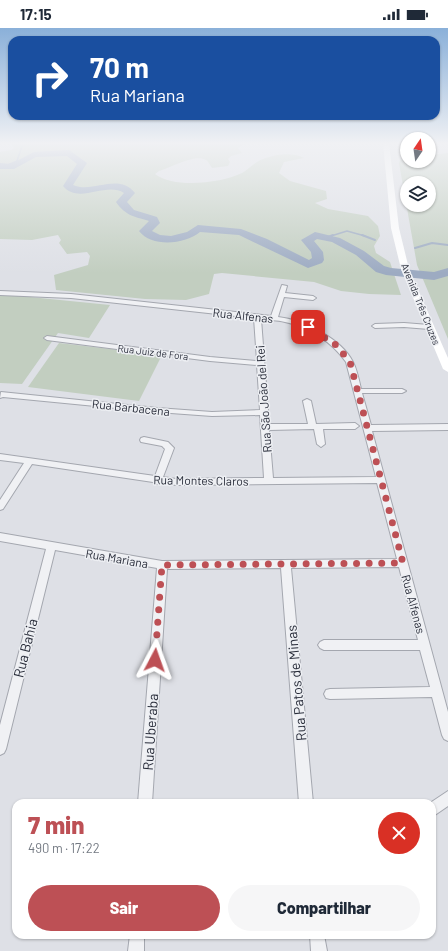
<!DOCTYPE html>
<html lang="pt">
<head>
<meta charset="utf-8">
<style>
	:root { --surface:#fff; --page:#f6f6f7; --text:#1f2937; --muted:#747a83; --accent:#bd5055 }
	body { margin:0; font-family:Barlow,sans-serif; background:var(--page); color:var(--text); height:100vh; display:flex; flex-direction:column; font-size:15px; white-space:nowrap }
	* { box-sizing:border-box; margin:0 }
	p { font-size:13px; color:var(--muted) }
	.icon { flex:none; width:22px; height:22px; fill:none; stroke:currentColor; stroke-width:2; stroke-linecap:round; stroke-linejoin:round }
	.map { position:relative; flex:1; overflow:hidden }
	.details { position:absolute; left:12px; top:771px; width:424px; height:140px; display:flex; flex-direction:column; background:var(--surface); border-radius:12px; box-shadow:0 1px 3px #0004 }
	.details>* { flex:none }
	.banner { position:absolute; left:8px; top:8px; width:432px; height:84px; border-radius:12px; box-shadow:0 1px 3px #0004; background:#1a4fa0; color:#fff; overflow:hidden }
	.needle { width:26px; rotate:13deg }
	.controls { position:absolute; left:400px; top:104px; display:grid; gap:8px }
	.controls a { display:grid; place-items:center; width:36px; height:36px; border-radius:50%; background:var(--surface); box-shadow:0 1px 3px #0004; font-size:20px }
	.pin { position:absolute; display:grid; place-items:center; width:34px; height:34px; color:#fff; margin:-17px; border-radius:8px; box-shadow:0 2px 6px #0006 }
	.me { position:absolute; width:44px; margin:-22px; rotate:4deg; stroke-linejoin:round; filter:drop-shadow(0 0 3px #0008) }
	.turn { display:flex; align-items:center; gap:14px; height:84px; padding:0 16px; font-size:18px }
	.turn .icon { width:52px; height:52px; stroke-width:2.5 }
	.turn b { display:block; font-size:28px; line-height:34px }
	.round { display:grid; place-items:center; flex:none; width:42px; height:42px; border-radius:21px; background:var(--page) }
	.overview { display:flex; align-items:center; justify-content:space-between; height:68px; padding:0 16px }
	h1 { font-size:24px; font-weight:800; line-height:30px; color:var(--accent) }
	.button { display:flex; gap:8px; margin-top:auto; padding:8px 16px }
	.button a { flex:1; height:46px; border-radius:24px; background:var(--accent); color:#fff; font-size:16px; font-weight:800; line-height:46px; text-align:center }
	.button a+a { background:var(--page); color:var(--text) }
	.status { display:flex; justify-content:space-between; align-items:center; height:28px; padding:0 20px; background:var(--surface); direction:ltr }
	.status svg { height:11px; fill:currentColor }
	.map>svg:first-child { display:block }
	.green { fill:#c2cec0; fill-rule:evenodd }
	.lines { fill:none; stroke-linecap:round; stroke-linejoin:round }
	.stream-far1 { stroke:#9dabc2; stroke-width:1.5 }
	.stream { stroke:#9dabc2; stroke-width:2 }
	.river { fill:#9dabc2; fill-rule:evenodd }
	.street-casing { stroke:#a4a7af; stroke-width:2 }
	.street { fill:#f0f1f4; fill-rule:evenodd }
	.secondary { fill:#fff; fill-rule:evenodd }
	.route { stroke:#bd5055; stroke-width:7; stroke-dasharray:0 12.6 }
	.labels { text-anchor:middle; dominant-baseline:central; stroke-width:3; stroke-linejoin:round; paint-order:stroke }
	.far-street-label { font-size:10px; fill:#292d3a; stroke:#edeff3 }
	.street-label { font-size:12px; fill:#292d3a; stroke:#edeff3 }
	.near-street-label { font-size:14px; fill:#292d3a; stroke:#edeff3 }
</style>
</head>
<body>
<div class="status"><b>17:15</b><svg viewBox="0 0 49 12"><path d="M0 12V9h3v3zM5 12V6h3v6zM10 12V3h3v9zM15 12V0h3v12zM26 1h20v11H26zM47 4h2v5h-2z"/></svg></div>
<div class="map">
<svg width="448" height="923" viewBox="0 0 448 923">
	<rect width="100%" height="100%" fill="#dee0e6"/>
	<g class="green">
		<path d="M 11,115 L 246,115 L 238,120 L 242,125 L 231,128 L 228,131 L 230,134 L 228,138 L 212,140 C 210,137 208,133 206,132 C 195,125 170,140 159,143 L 155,146 C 175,161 221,155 242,145 C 247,142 252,137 257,134 C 270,127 290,123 304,130 L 284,134 L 279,145 L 290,153 L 326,163 L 327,171 L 315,175 L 328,181 L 368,188 L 378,198 L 380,208 L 374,218 L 376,225 L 390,234 L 401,267 L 369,266 L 341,263 L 314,254 L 222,245 L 214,246 L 209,266 L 186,272 L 145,271 L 56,262 L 54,247 L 88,237 L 90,228 L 87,224 L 67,226 L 59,215 L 61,212 L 58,207 L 32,212 L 0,211 L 0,124 L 11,122 L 14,120 Z"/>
		<path d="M 448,125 L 448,311 L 417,237 L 399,135 L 400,132 L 407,130 L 407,133 L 429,133 L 429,127 ZM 407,155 L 429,155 L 429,177 L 407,177 Z"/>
		<polygon points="0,266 110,277 89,310 58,305 22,356 0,355"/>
		<polygon points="59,315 162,327 139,373 28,359"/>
	</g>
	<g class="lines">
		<g class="stream-far1">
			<polyline points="3,139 17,133 23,115"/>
			<polyline points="331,208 347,203 365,208"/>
		</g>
		<g class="stream">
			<polyline points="362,207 375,212"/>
			<polyline points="328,209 333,207"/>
			<polyline points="415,220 432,215 448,217"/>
		</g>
		<path class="river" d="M 69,122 L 87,135 L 73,157 C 93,166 118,144 135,165 L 127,174 L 134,182 L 157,189 L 160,195 L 152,203 L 160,207 L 171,208 L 187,204 L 198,197 L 241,201 L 267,211 L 309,232 L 312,230 L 311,224 L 301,212 L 315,204 L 340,210 L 364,223 L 384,238 L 391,240 L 434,244 L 448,240 L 448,248 L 434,252 L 386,247 L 376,244 L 356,227 L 332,214 L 317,211 L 314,213 L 323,224 L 324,232 L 322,235 L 308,240 L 239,207 L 200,204 C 186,216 152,220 139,203 L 149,193 C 133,188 126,188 116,174 L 124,165 C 106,153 79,177 63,158 L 77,136 L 67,128 L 36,129 L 14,141 L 0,141 L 0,135 L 11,136 L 34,124 Z"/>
		<g class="street-casing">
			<g id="street">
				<path d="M 282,257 L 287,258 L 285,265 L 313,268 L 316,270 L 313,272 L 284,269 L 278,289 C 303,292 341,310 353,334 C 357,342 359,352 361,361 L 402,361 L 406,363 L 402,365 L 362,365 L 371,397 L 448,396 L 448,402 L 372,403 L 448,684 L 448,713 L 444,711 L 442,707 L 432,669 L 330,671 L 326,670 L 324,666 L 326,662 L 330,661 L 430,659 L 420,622 L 324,622 L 320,620 L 318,617 L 320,614 L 324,612 L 418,612 L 399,539 L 291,540 L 313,775 L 299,775 L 281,540 L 167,541 L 152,775 L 138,775 L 157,540 L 55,522 L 6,721 L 4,725 L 0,727 L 0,697 L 46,521 L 0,513 L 0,505 L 162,533 L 397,531 L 377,455 L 176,457 L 160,455 L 157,456 L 153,454 L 32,436 L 3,481 L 0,482 L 0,472 L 24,435 L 0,432 L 0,426 L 155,448 L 165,421 L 162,418 L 141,414 L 140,412 L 141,410 L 144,409 L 168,414 L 174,420 L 163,449 L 176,451 L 264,450 L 260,387 L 212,388 L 157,384 L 3,369 L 0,370 L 1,364 L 157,380 L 212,384 L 260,382 L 257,337 L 210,333 L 47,312 L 44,310 L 47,308 L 210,329 L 257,333 L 254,290 L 71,270 L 0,267 L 0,263 L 71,266 L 271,288 ZM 261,291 C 269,292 277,292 285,294 C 309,299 332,314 346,334 L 376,449 L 273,450 L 269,402 L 314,401 L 317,416 L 321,419 L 325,416 L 323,401 L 355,401 L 359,398 L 355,395 L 316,396 L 311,373 L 307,371 L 303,373 L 308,396 L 269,396 Z"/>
				<polygon points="404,295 429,297 432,299 429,301 404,299 375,300 372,298 375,296"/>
				<polygon points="448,763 448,778 432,789 432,775 430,775"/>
				<polygon points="130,907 144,907 144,923 128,923"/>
				<polygon points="310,907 324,907 327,923 311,923"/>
			</g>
		</g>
		<use href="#street" class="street"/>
		<polygon class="secondary" points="383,115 389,115 399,200 409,241 448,330 448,344 443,341 401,241 391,200"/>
	</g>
	<linearGradient id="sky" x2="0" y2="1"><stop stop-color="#8ab0d9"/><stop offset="0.47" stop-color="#f0f1f4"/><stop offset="1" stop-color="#f0f1f4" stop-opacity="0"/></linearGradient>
	<rect width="448" height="245" fill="url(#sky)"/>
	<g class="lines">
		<polyline class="route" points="155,632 162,537 403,535 350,334 336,317 308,299"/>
	</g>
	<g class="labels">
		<g class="far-street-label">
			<text transform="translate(421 276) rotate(68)">Avenida Três Cruzes</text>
			<text transform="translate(153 324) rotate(7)">Rua Juiz de Fora</text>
		</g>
		<g class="street-label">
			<text transform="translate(243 287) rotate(6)">Rua Alfenas</text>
			<text transform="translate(263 371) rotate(-94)">Rua São João del Rei</text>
			<text transform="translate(131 379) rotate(6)">Rua Barbacena</text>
			<text transform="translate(201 452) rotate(1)">Rua Montes Claros</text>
			<text transform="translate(117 530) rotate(10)">Rua Mariana</text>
			<text transform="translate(414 576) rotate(75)">Rua Alfenas</text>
		</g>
		<g class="near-street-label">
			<text transform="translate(25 620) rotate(-76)">Rua Bahia</text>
			<text transform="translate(296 655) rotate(-95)">Rua Patos de Minas</text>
			<text transform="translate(150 704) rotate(-86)">Rua Uberaba</text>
		</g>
	</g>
</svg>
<div class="controls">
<a><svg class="needle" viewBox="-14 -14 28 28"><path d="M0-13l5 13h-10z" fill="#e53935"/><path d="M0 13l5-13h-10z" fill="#747a83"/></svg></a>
<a><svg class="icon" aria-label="layers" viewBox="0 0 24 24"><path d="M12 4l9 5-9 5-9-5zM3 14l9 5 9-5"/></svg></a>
</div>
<div class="pin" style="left:308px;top:299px;background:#d93025"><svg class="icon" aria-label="arrive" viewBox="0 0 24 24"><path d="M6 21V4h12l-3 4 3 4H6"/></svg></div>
<svg class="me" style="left:155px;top:632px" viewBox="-20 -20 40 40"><path d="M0-17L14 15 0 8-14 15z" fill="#bd5055" stroke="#fff" stroke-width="4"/></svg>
<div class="banner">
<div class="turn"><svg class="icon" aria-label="right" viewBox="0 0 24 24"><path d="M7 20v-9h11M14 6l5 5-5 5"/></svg><div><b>70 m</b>Rua Mariana</div></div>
</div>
<section class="details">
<div class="overview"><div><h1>7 min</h1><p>490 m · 17:22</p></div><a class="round" style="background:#d93025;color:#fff"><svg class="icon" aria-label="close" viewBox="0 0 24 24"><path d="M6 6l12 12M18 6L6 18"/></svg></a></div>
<div class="button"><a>Sair</a><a>Compartilhar</a></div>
</section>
</div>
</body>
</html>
